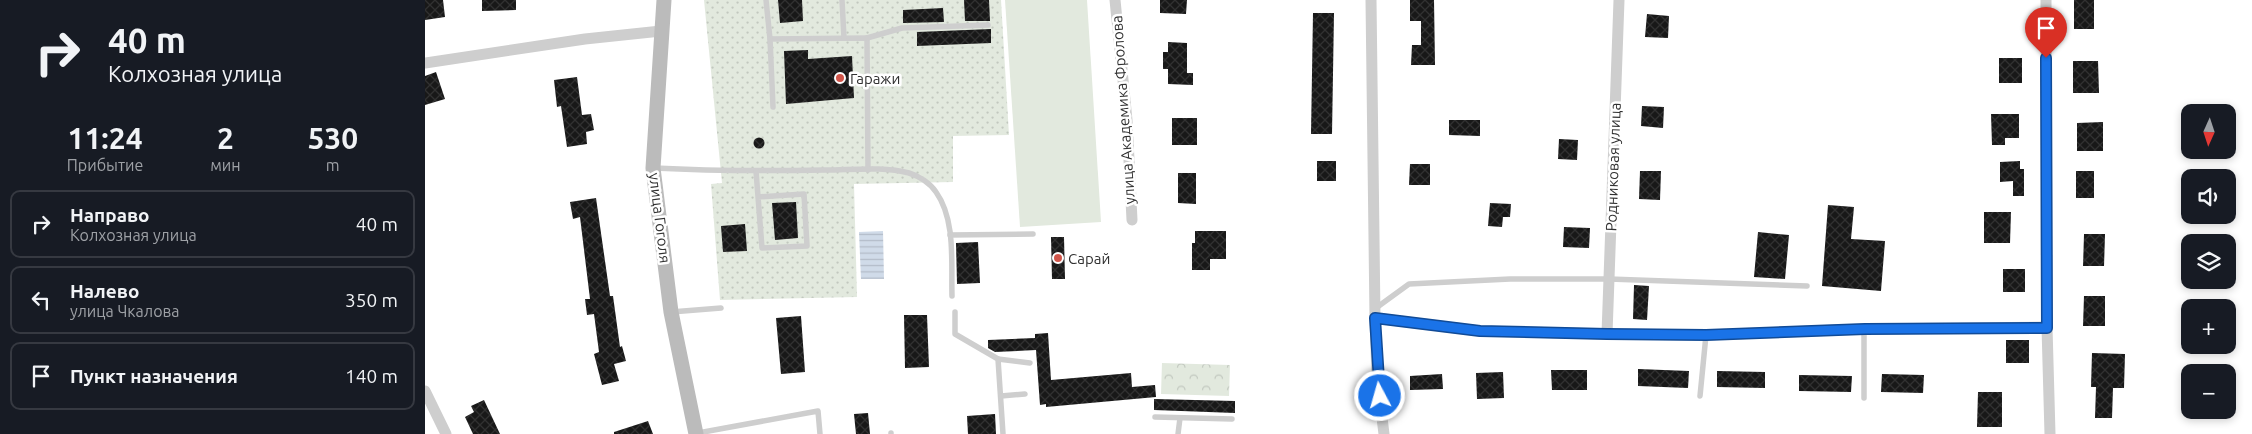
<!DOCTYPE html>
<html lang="ru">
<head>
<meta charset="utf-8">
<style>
	:root { --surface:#171b24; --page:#20242c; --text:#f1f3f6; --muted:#9ea1a6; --line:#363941 }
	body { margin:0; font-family:Ubuntu,sans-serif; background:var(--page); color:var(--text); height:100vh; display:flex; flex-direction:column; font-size:19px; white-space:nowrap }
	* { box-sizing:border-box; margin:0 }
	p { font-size:16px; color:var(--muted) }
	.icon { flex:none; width:28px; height:28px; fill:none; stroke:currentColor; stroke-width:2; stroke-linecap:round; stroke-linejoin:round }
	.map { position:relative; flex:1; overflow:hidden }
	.side { display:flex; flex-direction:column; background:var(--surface); width:425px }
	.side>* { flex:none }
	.hud { background:#171b24; color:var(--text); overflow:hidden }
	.needle { width:32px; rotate:183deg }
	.tools { position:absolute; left:1756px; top:104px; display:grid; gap:10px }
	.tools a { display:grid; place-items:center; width:55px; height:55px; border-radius:10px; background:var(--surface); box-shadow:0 2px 8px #0003; font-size:25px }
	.pin { position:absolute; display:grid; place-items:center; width:42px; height:42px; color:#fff; margin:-51px -21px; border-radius:50% 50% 50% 0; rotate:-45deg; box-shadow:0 0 5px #0007 }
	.pin .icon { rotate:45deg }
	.me { position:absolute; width:55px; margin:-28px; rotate:354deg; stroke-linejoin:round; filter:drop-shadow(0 0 4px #0008) }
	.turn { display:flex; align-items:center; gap:18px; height:105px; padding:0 25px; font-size:22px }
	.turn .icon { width:65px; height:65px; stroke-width:2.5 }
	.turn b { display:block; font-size:35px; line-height:42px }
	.eta { display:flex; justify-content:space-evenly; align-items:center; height:85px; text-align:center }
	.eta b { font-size:30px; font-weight:700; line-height:35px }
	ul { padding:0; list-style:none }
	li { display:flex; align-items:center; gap:15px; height:68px; margin:0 10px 8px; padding:0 15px; border:2px solid var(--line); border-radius:10px }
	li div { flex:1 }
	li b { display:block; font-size:19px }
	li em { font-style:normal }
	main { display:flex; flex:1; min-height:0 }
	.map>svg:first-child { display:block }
	.grass { fill:url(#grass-dots) }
	.forest { fill:url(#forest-crowns) }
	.garden { fill:#e2e9de }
	.water { fill:url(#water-rules) }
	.building { fill:url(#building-cross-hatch) }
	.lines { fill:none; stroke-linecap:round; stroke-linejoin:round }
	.service { stroke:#cecece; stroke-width:5.5 }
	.minor { stroke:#cecece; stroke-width:11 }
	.secondary { stroke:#bbb; stroke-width:15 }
	.route-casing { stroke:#114b97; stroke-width:12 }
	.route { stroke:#1a73e8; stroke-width:9 }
	.poi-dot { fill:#d1554a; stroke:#fff; stroke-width:2 }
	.labels { text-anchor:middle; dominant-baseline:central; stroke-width:5; stroke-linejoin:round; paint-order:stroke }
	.poi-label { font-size:15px; fill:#313131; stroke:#fff; text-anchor:start }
	.street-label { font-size:15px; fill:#313131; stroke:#fff }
</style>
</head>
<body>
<main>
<section class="side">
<div class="hud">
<div class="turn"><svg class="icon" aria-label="right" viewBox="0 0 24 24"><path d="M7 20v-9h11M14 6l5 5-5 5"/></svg><div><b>40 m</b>Колхозная улица</div></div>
</div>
<div class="eta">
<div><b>11:24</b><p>Прибытие</p></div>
<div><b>2</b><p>мин</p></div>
<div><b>530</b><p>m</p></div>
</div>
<ul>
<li><svg class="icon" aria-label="right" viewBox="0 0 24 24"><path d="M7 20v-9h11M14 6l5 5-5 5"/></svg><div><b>Направо</b><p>Колхозная улица</p></div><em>40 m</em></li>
<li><svg class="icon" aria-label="left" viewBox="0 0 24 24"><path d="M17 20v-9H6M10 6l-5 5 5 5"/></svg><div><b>Налево</b><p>улица Чкалова</p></div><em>350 m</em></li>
<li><svg class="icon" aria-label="arrive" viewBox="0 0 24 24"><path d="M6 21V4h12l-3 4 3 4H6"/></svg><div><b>Пункт назначения</b></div><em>140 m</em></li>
</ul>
</section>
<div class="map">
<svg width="1827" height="434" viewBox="0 0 1827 434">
	<defs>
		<pattern id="grass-dots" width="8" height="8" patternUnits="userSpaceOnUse" patternTransform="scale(1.25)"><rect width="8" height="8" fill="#e2e9de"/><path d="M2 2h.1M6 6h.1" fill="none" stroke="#c2c8bf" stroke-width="1.8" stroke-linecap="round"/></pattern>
		<pattern id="forest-crowns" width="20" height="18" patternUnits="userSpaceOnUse" patternTransform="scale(1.25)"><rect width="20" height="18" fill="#e2e9de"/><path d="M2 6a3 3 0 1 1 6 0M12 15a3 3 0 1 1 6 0" fill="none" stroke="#c2c8bf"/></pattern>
		<pattern id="water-rules" width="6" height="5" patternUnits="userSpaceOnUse" patternTransform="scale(1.25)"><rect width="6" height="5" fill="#d0dbe9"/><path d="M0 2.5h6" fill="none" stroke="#b3bcc8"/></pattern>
		<pattern id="building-cross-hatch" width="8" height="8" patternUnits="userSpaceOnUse" patternTransform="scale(1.25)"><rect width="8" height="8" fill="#181818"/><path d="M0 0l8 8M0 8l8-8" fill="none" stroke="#313131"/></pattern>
	</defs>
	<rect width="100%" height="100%" fill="#fff"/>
	<polygon class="grass" points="279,0 576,0 584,135 528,136 528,182 429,184 432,297 295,300 286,184 297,183"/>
	<polygon class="forest" points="737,363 805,365 804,396 736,394"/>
	<polygon class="garden" points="580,0 662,0 676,222 595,227"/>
	<polygon class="water" points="458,231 459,279 436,279 434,232"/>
	<g class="building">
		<polygon points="0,0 18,0 20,17 0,20"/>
		<polygon points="57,0 91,0 91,10 57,11"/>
		<polygon points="353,0 377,0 378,21 355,23"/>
		<polygon points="539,0 564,0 565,21 540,21"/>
		<polygon points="735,0 762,0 761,14 735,13"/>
		<polygon points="985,0 1009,0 1010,65 986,65 987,45 996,45 996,21 985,21"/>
		<rect x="1649" y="0" width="20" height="29"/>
		<polygon points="518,8 519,22 478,23 478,10"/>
		<polygon points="888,13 909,13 907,134 886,134"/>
		<polygon points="1222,14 1244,16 1243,38 1220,37"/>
		<polygon points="566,29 566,43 492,46 492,32"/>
		<polygon points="743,42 762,43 762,73 768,73 768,85 743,84 743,69 738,69 738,52 743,52"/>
		<polygon points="383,50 383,59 427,56 429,98 361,104 359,51"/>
		<rect x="1574" y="58" width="23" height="25"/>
		<polygon points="1648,61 1673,61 1674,93 1648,93"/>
		<polygon points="11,72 20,99 0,105 0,76"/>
		<polygon points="152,77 157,115 166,114 169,130 161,132 162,144 142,147 136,106 132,107 129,80"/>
		<polygon points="1217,106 1239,107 1238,128 1216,126"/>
		<polygon points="1566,114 1594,114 1594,138 1580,138 1580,145 1567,145"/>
		<rect x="747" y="118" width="25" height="27"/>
		<polygon points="1024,120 1055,120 1055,136 1024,135"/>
		<polygon points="1678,122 1678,151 1652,151 1652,123"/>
		<circle cx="334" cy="143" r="5.5"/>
		<polygon points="1134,139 1153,140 1152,160 1133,159"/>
		<rect x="892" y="161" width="19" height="20"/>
		<polygon points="1595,161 1595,169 1599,169 1599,196 1588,196 1588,181 1575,182 1575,162"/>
		<polygon points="985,164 1005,164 1005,185 984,185"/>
		<polygon points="1215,171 1236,171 1235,200 1214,199"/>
		<rect x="1651" y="171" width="18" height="27"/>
		<polygon points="753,173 771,173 771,204 753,203"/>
		<polygon points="171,198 185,296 188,296 195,347 197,346 201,361 189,364 194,381 177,385 169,354 174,352 169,314 162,315 160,299 165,299 155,217 148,219 145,202"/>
		<polygon points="371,202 373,238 350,240 347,203"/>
		<polygon points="1065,203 1086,204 1085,217 1078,217 1077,227 1063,226"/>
		<polygon points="1403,205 1429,207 1426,239 1460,241 1456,291 1397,286"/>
		<polygon points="1559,212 1586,212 1585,243 1559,243"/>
		<polygon points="320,224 322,251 298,252 296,226"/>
		<polygon points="1139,227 1165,228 1164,248 1138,247"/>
		<polygon points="770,231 801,231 801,259 785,259 785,270 767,270 767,243 770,243"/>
		<polygon points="1333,232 1364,235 1360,279 1329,277"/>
		<polygon points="1659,234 1680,234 1679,266 1658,266"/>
		<polygon points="626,237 639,237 640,279 627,279"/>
		<polygon points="553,242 555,283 532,284 531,243"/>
		<rect x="1578" y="269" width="22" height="23"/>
		<polygon points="1209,285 1224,286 1222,320 1208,319"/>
		<polygon points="1659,296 1680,296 1680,326 1658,326"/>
		<polygon points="479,315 502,315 504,367 480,368"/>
		<polygon points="376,316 380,372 356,374 351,318"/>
		<polygon points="623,333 626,380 706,373 707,387 730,385 731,397 621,407 621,404 615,405 611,350 570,352 563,348 563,340 610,338 610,334"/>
		<rect x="1581" y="340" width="23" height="23"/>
		<polygon points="1667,353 1700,354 1699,388 1688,388 1687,418 1670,418 1671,387 1666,387"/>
		<polygon points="1213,369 1264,371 1263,388 1213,386"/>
		<polygon points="1126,370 1162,370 1162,390 1127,390"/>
		<polygon points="1292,371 1340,372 1340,388 1292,387"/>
		<polygon points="1078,372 1079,398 1052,399 1051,373"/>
		<polygon points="1017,374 1018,389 985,390 985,376"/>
		<polygon points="1457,374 1499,375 1498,393 1456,392"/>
		<polygon points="1374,375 1427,376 1426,392 1374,391"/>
		<polygon points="1553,392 1577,392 1577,427 1552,427"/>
		<polygon points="729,399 810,401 810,413 729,410"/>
		<polygon points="59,400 75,434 48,434 40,417 49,412 46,406"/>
		<polygon points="443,413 445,434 431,434 429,414"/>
		<polygon points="570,414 571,434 543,434 542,416"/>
		<polygon points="223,421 228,434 189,434 189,432"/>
	</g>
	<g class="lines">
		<g class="service">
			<polyline points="341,0 345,39 442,38 443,170"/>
			<polyline points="417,0 419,38"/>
			<polyline points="442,38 477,28 563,25"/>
			<polyline points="345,39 348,107"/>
			<path d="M 229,168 C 286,171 343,171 400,170 C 426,170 458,166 484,173 C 494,176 505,183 511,192 C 531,220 526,263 527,296"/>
			<polyline points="331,171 337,248 382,246 379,194 333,197"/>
			<polyline points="525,235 608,234"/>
			<polyline points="951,308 984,284 1085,279 1184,279 1382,286"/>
			<polyline points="246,312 296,308"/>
			<polyline points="530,312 530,334 573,359 578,434"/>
			<polyline points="573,359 605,363"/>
			<polyline points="576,396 600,394"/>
			<polyline points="1275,396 1281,335"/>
			<polyline points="1439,398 1439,329"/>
			<polyline points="730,417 807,419"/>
			<polyline points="273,433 393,411 395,434"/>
			<polyline points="466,433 466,434"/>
			<polyline points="753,434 755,418"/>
		</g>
		<g class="minor">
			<polyline points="690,0 702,120 707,220"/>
			<polyline points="946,0 950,318 952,377 959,434"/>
			<polyline points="1621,0 1622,327 1625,434"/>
			<polyline points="0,63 160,39 236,31"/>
			<polyline points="950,318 1055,331 1182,334 1281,335 1439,329 1622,327"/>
			<polyline points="1182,334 1194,0"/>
			<polyline points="0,391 21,434"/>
		</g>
		<polyline class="secondary" points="239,0 228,168 246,312 271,434"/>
	</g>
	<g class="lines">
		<g class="route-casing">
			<polyline id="route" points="955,396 950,318 1055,331 1182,334 1281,335 1440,329 1622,328 1621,58"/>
		</g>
		<use href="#route" class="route"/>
	</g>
	<g class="poi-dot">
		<circle cx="415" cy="78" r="5"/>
		<circle cx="633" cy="258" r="5"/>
	</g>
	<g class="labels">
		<g class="poi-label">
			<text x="425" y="78">Гаражи</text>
			<text x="643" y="258">Сарай</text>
		</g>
		<g class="street-label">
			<text transform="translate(698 110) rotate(-94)">улица Академика Фролова</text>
			<text transform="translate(1188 167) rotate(-88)">Родниковая улица</text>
			<text transform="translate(235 218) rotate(83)">улица Гоголя</text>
		</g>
	</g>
</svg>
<div class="tools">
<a><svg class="needle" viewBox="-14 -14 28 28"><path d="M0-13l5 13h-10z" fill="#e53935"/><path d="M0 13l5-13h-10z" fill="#9ea1a6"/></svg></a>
<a><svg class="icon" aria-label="sound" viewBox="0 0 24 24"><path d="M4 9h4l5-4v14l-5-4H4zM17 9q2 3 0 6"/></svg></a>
<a><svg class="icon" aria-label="layers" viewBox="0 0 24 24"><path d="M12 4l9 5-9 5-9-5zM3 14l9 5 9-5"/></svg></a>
<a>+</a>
<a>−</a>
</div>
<div class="pin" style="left:1621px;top:58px;background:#d93025"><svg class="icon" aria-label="arrive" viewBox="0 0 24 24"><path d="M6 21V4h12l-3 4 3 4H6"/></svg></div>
<svg class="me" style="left:955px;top:396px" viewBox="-20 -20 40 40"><circle r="17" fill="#1a73e8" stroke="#fff" stroke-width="3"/><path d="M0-11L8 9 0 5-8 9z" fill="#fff"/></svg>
</div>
</main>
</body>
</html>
